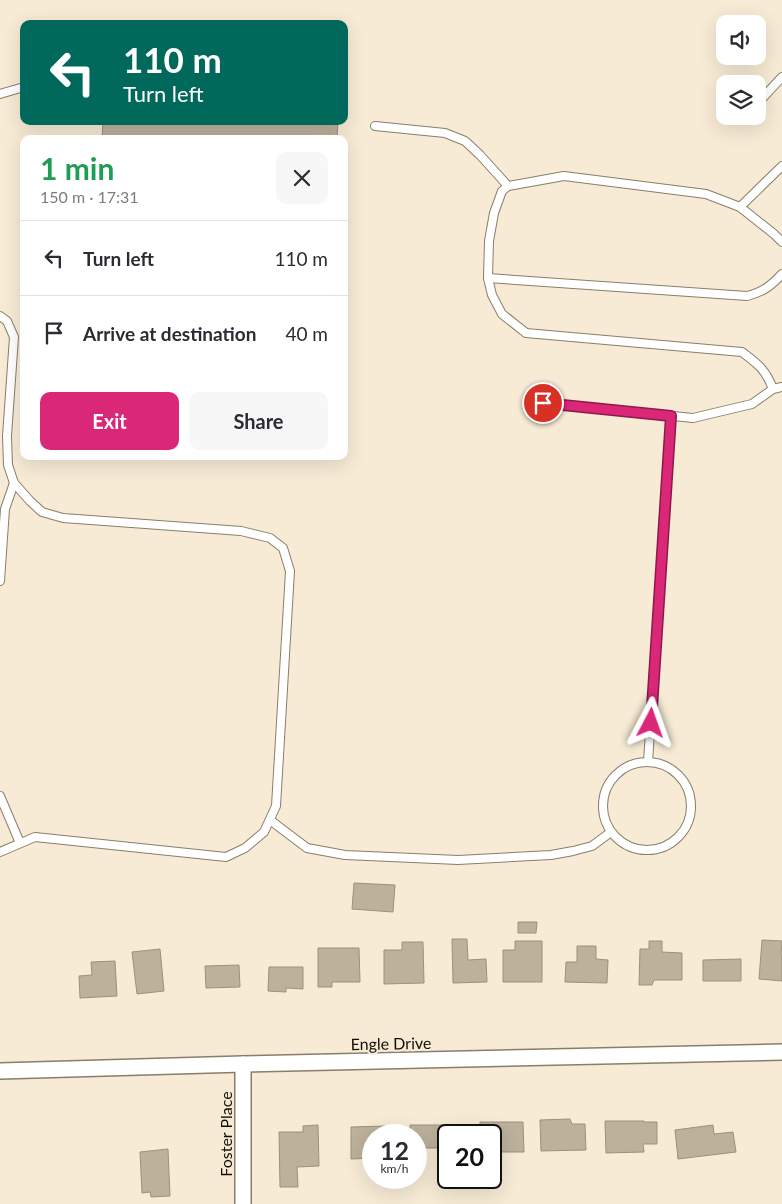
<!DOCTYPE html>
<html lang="en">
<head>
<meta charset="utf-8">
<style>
	:root { --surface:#fff; --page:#f7f7f7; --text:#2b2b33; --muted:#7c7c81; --line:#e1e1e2; --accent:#db2777 }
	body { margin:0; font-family:Lato,sans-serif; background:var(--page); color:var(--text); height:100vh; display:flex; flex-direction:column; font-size:19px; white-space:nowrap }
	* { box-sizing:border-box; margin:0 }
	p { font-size:16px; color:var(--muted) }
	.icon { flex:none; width:28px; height:28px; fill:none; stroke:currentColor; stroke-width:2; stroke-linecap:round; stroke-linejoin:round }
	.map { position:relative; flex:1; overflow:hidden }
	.drawer { position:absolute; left:20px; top:135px; width:328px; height:325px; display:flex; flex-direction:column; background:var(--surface); border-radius:10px; box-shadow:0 5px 20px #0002 }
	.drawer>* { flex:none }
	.banner { position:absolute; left:20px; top:20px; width:328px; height:105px; border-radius:10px; box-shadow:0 5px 20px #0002; background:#00695c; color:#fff; overflow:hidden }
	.tools { position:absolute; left:716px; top:15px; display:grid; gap:10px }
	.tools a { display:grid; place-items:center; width:50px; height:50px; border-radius:10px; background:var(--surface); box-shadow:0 5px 20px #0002; font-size:25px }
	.speed { position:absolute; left:362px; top:1124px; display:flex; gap:10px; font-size:25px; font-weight:700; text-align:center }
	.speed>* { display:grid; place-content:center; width:65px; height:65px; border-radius:50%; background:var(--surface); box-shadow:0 5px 20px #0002; line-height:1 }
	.speed small { font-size:12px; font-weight:400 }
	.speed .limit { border:2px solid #111; border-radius:8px; background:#fff; color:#111 }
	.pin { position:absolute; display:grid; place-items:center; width:42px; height:42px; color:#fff; margin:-21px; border:2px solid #fff; border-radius:50%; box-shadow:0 1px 5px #0007 }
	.me { position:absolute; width:55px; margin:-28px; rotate:4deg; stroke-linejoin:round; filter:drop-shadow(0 0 4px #0008) }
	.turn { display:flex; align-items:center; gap:18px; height:105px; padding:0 20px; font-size:22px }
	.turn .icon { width:65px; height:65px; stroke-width:2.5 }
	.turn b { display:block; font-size:35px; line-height:42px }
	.round { display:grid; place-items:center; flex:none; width:52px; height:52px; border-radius:10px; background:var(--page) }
	.headline { display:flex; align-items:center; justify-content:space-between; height:85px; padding:0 20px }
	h1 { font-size:30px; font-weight:700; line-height:38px; color:#1e9e55 }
	.cta { display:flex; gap:10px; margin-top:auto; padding:10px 20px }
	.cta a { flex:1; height:58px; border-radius:10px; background:var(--accent); color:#fff; font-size:20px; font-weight:700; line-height:58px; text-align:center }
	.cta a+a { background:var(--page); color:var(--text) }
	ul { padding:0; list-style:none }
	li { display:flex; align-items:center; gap:15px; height:75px; padding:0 20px; border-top:1px solid var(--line) }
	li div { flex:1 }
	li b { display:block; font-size:19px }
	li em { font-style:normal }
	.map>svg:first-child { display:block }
	.building { fill:#bcb19b; stroke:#9b917c }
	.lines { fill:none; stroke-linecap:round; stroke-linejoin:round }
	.lane-casing { stroke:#887e6a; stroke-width:10 }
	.street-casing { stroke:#887e6a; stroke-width:18 }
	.lane { stroke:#fff; stroke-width:8 }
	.street { stroke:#fff; stroke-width:15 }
	.route-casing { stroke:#8e194d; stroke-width:12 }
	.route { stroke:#db2777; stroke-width:9 }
	.labels { text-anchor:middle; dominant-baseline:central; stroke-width:4; stroke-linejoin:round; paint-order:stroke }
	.street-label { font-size:16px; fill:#120e07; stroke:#f7ebd5 }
</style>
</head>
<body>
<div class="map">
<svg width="782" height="1204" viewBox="0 0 782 1204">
	<rect width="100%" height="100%" fill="#f7ebd5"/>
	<g class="building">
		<polygon points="103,121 338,121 337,139 102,139"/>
		<polygon points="354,883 395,885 393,912 352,909"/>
		<polygon points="518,922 537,922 536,933 518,933"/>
		<polygon points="452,939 467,939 468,960 486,959 487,982 453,983"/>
		<polygon points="762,940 782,941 781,955 782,955 782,981 759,979"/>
		<polygon points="515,941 542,941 542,982 503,982 503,950 515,950"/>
		<polygon points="649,941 662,941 662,952 682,953 682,980 654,980 652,985 639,985 640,949 649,949"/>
		<polygon points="402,942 423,942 424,983 384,984 384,950 402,950"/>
		<polygon points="577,946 596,946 596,959 608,960 607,983 565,982 566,962 577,962"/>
		<polygon points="318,948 359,948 360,982 332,982 332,987 318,987"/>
		<polygon points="160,949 164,991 137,994 132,952"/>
		<polygon points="741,959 741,981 703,981 703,960"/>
		<polygon points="115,961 117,996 80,998 79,976 92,975 91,962"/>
		<polygon points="239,965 240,987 206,988 205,966"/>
		<polygon points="269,967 303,967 303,989 286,988 286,992 268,991"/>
		<polygon points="570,1119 572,1124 585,1124 586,1150 541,1151 540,1120"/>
		<polygon points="605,1121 644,1121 645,1122 657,1122 657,1144 643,1144 644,1152 606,1153"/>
		<polygon points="480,1122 523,1122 524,1152 491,1152 491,1135 480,1135"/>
		<polygon points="318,1125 319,1166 297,1167 298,1187 280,1187 279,1132 303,1132 303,1126"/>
		<polygon points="410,1125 455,1125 455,1135 449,1135 449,1148 416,1148 416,1135 410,1135"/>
		<polygon points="713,1125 714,1134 733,1132 736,1152 678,1159 675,1130"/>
		<polygon points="385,1126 386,1135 374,1135 374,1158 351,1159 351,1127"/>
		<polygon points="168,1149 170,1196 151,1197 150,1192 142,1193 140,1152"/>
	</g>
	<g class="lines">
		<g class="lane-casing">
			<g id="lane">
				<polyline points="0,94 24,87"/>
				<polyline points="758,103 782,77"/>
				<polyline points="375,126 445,133 465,141 480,155 508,186 564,176 706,194 740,207 774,234 782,242"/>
				<path d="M 508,186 L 502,191 L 494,213 L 489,241 L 488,278 L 492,295 L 502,314 L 526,333 L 742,352 C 758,364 766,370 773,389"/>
				<polyline points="740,207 782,166"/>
				<path d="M 488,278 L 747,296 C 763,292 771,286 782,274"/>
				<polyline points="0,316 7,321 14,337 7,436 8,465 14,483 30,501 42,512 63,518 241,531 270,538 283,548 290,571 276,806 264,832 245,848 226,857 35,837 0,852"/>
				<polyline points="543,403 693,418 752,404 773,389 782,387"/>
				<polyline points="0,581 5,509 14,483"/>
				<polyline points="648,762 671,416"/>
				<circle cx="647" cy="806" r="44"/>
				<polyline points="0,796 20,843"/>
				<polyline points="270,820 307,848 345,855 458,860 551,855 573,851 592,846 611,832"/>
			</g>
		</g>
		<g class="street-casing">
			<g id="street">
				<polyline points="0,1071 243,1064 782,1052"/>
				<polyline points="243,1204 243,1064"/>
			</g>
		</g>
		<use href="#lane" class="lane"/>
		<use href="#street" class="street"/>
	</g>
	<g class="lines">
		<g class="route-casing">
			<polyline id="route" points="543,403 671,416 651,723"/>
		</g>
		<use href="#route" class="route"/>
	</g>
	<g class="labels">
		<g class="street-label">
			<text transform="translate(391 1043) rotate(-1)">Engle Drive</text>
			<text transform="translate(225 1134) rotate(-90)">Foster Place</text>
		</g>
	</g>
</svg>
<div class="tools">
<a><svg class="icon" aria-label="sound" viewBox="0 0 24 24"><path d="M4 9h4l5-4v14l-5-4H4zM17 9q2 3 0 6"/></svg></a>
<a><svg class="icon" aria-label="layers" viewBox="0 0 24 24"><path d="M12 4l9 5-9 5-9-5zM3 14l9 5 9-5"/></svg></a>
</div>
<div class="speed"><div>12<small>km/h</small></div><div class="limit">20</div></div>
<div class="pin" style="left:543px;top:403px;background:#d93025"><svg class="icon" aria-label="arrive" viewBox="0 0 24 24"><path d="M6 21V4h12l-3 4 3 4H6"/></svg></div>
<svg class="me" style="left:651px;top:723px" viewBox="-20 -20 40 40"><path d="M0-17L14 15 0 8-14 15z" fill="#db2777" stroke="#fff" stroke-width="4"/></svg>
<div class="banner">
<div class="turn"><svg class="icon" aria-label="left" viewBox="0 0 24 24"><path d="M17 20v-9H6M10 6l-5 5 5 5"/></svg><div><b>110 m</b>Turn left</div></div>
</div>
<section class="drawer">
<div class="headline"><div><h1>1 min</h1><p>150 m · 17:31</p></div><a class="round"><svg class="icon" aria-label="close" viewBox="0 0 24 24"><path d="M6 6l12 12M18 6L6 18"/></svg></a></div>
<ul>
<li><svg class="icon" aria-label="left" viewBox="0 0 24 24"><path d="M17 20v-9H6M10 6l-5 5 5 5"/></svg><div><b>Turn left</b></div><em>110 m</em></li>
<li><svg class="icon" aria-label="arrive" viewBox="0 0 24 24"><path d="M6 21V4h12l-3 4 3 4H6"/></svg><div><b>Arrive at destination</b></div><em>40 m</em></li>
</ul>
<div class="cta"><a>Exit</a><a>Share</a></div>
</section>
</div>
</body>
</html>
